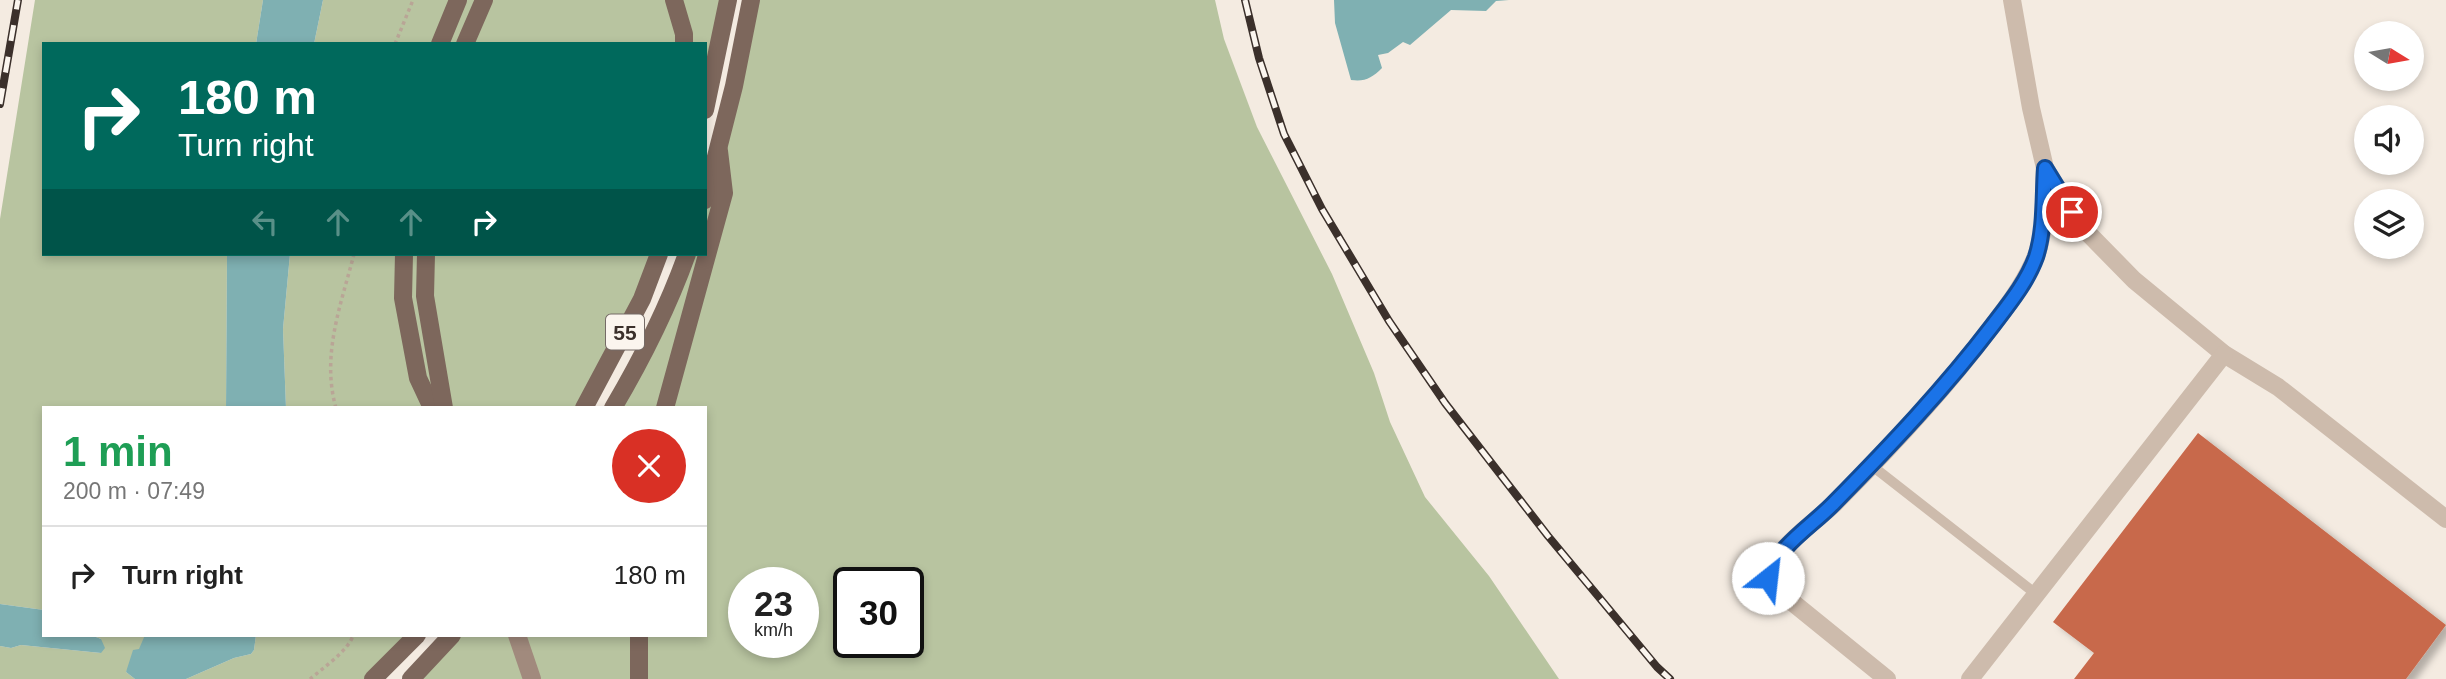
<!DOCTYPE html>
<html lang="en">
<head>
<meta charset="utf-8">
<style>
	:root { --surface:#fff; --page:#f6f6f6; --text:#222; --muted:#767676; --line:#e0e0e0 }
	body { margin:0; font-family:Arial,sans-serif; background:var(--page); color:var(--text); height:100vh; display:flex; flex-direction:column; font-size:26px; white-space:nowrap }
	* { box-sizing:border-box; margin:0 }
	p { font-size:23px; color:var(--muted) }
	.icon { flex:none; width:38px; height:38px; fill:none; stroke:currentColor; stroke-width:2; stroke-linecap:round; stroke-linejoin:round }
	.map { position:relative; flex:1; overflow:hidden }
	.side { position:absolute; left:42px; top:406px; width:665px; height:231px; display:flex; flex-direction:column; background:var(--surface); border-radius:0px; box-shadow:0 4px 10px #0003 }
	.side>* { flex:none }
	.top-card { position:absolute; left:42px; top:42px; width:665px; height:214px; border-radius:0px; box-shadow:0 4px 10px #0003; background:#00695c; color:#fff; overflow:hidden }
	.needle { width:46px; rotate:101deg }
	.controls { position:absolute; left:2354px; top:21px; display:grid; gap:14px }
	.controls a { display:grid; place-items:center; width:70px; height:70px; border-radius:50%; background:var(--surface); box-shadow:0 4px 10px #0003; font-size:35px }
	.speed { position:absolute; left:728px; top:567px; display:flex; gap:14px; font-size:35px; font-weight:700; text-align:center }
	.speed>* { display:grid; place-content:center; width:91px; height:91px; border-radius:50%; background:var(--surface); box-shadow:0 4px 10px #0003; line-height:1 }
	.speed small { font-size:18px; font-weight:400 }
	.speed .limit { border:4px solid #111; border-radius:10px; background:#fff; color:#111 }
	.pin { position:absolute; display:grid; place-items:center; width:60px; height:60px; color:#fff; margin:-30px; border:4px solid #fff; border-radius:50%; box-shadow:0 2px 7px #0007 }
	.me { position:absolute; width:77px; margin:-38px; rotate:29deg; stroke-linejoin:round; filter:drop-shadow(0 0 5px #0008) }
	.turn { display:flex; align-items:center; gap:24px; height:147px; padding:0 21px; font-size:32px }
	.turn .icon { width:91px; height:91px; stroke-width:2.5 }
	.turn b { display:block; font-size:49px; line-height:60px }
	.lanes { display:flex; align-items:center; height:66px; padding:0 21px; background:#0003; justify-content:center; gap:35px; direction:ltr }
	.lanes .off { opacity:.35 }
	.round { display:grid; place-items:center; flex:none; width:74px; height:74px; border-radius:37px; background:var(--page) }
	.overview { display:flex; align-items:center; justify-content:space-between; height:119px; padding:0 21px }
	h1 { font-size:42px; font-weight:700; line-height:52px; color:#1e9e55 }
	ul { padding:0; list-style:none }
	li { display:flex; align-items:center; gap:21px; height:98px; padding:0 21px; border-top:2px solid var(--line) }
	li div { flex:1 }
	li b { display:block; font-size:26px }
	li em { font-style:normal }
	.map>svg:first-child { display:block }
	.green { fill:#b8c4a0; fill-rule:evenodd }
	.water { fill:#7fb0b2 }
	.building { fill:#c8694b; filter:url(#shadow) }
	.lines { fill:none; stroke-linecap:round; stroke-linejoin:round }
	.path { stroke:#b9a596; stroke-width:3.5; stroke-dasharray:3.5 3.5; stroke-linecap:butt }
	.lane { stroke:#cdbbac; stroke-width:10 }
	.street { stroke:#cdbbac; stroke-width:18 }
	.secondary { stroke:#a18a7d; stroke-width:18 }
	.primary { stroke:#7d675c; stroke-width:18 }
	.rail-casing { stroke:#3b302b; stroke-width:8 }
	.rail { stroke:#fbf5ee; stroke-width:5; stroke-dasharray:16; stroke-linecap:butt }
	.route-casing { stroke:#114b97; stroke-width:18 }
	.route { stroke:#1a73e8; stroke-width:12 }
	.labels { text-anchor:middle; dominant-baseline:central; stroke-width:7; stroke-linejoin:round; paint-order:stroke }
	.shield { fill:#fbf5ee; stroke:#756b66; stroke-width:2 }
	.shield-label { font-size:21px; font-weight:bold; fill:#3b302b }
</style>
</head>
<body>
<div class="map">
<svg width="2446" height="679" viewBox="0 0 2446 679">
	<defs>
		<filter id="shadow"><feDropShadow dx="7" dy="4.5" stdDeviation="3.5" flood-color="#0004"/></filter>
	</defs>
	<rect width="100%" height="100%" fill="#f4ebe1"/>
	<g class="green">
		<polygon points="35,0 263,0 256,44 44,44 44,254 227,254 226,408 44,408 44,610 0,604 0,219"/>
		<polygon points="323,0 726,0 705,104 705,44 314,44"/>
		<path d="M 753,0 L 1215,0 L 1224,39 L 1257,127 L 1332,274 L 1374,373 L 1390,422 L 1425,497 L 1489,576 L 1559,679 L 413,679 L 455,635 L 705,635 L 705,408 L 615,408 L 689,254 L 705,254 L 705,206 ZM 744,583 L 803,583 L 803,642 L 744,642 ZM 849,583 L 908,583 L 908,642 L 849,642 Z"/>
		<polygon points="290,254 657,254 583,408 286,408 283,329"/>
		<polygon points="91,635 145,635 145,641 126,672 135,679 0,679 0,646 11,648 21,645 101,653 101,639"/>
		<polygon points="256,635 415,635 371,679 186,679 234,658 251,654 254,650"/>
	</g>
	<g class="water">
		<polygon points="263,0 323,0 314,44 256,44"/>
		<path d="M 1334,0 L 1509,0 L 1496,1 L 1486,11 L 1451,10 L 1410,45 L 1403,42 L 1388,53 L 1378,55 L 1382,68 C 1372,78 1365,82 1351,80 L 1335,23 Z"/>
		<polygon points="227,254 290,254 283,329 286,408 226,408"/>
		<polygon points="0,604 44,610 44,635 91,635 101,639 105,648 101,653 21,645 11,648 0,646"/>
		<polygon points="145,635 256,635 254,650 251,654 234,658 186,679 135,679 126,672 133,650 139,649"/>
	</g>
	<polygon class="building" points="2198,433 2446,625 2406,679 2074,679 2094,653 2053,622"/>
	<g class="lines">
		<g class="path">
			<polyline points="395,44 413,0"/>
			<path d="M 336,408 C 321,355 341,305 354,254"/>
			<path d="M 310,679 C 322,669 350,649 353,635"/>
		</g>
		<polyline class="lane" points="1871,465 2036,594"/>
		<g class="street">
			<polyline points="2012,0 2031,108 2045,168 2081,226 2134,280 2224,354 2278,387 2446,519"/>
			<path d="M 1887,679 L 1771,585 C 1766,571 1777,559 1785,548 C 1799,532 1818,519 1833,505 C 1888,450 1943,392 1989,330 C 2006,308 2022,287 2033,263 C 2047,235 2043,198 2045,168"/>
			<polyline points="1970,679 2224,354"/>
		</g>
		<polyline class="secondary" points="517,635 532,679"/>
		<g class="primary">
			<polyline points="674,0 684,34 684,44"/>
			<polyline points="440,44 458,0"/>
			<polyline points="465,44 484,0"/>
			<polyline points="705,110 728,0"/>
			<polyline points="705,200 734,86 751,0"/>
			<polyline points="404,254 403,298 418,378 432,408"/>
			<polyline points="426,254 425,296 444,408"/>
			<polyline points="584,408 642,299 659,254"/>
			<path d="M 613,408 C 642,359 668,307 687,254"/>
			<polyline points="665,408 724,193 719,151"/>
			<polyline points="639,635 639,679"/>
			<polyline points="373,679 417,635"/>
			<polyline points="411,679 452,635"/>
		</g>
		<g class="rail-casing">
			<g id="rail">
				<polyline points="1245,0 1259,58 1284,134 1322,209 1389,321 1445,403 1548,536 1657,667 1670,679"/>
				<polyline points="0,104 18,0"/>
			</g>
		</g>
		<use href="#rail" class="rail"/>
	</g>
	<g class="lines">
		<g class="route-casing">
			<path id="route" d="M 1768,578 C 1778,545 1811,527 1834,503 C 1890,446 1945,388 1993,325 C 2009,304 2027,282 2036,257 C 2045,229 2043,197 2045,168 L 2072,212"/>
		</g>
		<use href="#route" class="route"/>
	</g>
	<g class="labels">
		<rect class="shield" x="606" y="314.5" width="38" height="35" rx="5"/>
		<g class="shield-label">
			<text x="625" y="332">55</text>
		</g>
	</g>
</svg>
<div class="controls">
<a><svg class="needle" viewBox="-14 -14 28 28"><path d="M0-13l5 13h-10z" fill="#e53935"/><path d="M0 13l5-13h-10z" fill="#767676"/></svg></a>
<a><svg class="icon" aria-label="sound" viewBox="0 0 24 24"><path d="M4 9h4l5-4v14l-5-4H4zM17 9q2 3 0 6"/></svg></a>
<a><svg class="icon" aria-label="layers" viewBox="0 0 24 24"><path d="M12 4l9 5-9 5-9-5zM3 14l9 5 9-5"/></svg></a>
</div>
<div class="speed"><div>23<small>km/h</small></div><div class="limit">30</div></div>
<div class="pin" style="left:2072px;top:212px;background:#d93025"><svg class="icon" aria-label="arrive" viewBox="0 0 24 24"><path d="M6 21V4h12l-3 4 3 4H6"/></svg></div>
<svg class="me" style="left:1768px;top:578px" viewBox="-20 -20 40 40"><circle r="19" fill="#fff"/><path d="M0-13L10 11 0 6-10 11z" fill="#1a73e8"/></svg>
<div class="top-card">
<div class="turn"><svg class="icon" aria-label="right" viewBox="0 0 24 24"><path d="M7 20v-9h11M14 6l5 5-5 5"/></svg><div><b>180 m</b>Turn right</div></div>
<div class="lanes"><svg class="icon off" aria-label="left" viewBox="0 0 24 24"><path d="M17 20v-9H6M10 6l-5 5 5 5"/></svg><svg class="icon off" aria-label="ahead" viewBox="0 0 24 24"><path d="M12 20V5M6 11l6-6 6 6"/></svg><svg class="icon off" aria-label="ahead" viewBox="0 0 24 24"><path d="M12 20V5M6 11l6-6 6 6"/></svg><svg class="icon" aria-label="right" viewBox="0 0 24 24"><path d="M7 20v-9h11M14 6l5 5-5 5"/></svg></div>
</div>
<section class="side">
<div class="overview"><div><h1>1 min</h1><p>200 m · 07:49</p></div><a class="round" style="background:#d93025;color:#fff"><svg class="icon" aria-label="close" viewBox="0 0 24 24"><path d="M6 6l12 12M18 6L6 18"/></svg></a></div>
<ul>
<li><svg class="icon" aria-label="right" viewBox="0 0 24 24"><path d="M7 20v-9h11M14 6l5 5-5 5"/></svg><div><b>Turn right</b></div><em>180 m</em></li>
</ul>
</section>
</div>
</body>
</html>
